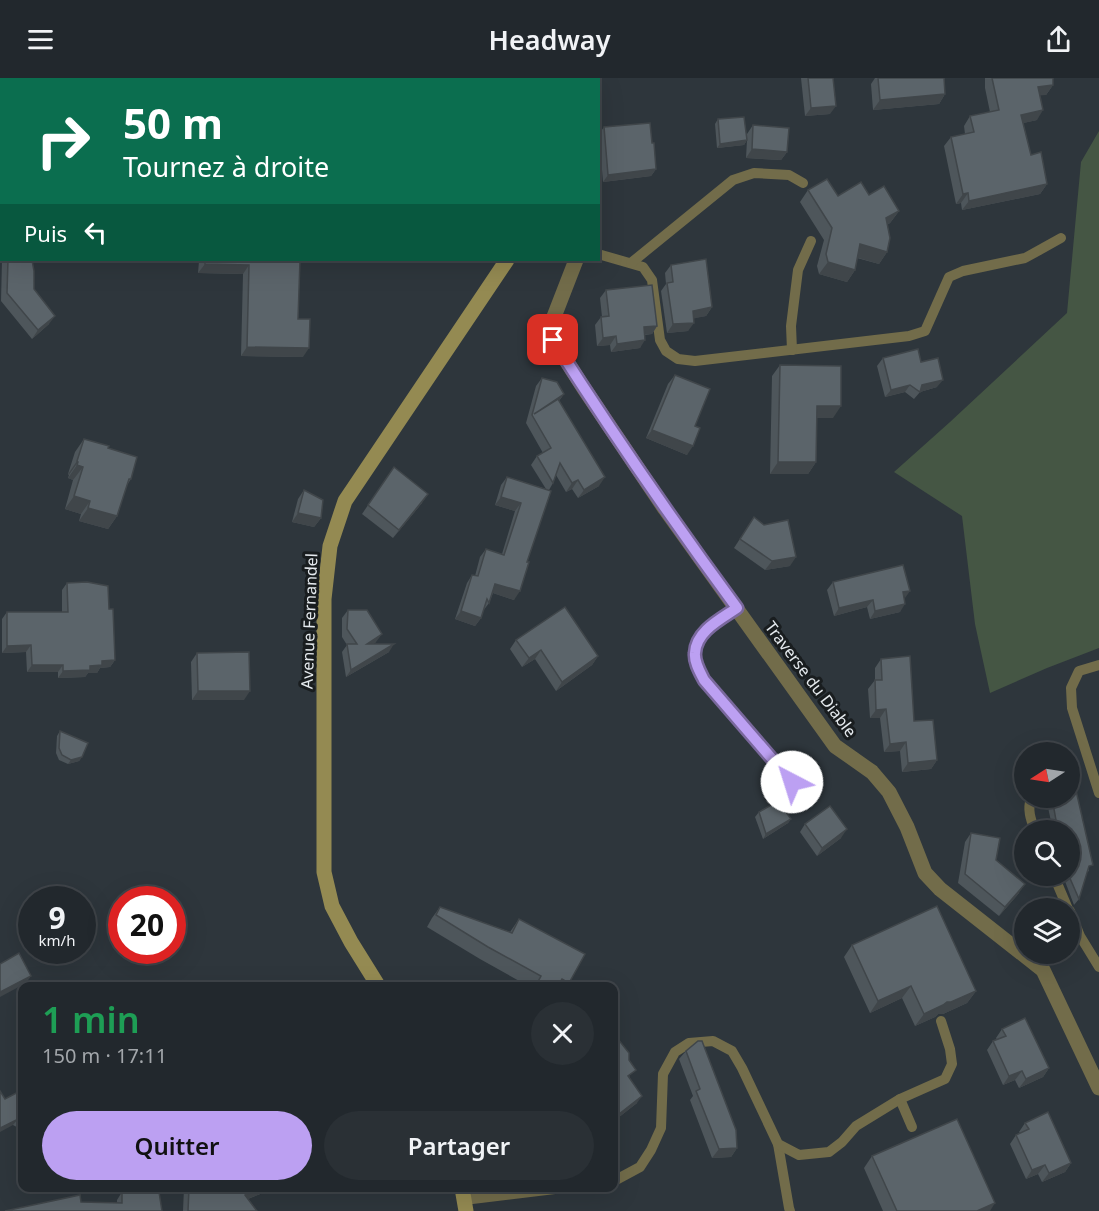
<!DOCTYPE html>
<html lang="fr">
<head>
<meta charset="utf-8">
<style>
	:root { --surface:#22282d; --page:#2a3035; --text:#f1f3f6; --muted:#a2a6aa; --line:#3f4449; --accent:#bca0f2 }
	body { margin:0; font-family:"Noto Sans",sans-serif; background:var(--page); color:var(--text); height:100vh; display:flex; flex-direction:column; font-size:22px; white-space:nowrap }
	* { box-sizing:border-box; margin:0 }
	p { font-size:20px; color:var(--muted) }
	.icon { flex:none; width:33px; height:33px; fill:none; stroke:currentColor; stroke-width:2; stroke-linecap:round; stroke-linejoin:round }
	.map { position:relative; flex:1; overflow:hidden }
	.details { position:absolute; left:18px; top:904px; width:600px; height:210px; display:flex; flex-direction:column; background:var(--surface); border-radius:12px; box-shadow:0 6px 24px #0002,0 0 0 2px var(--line) }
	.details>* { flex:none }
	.top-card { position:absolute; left:0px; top:0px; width:600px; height:183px; box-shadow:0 6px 24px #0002,0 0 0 2px var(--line); background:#0b6e4f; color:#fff; overflow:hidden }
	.needle { width:39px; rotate:258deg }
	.fabs { position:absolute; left:1014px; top:664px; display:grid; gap:12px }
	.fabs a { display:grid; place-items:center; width:66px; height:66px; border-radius:50%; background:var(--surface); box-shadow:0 6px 24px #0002,0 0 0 2px var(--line); font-size:30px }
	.speed { position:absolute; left:18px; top:808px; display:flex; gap:12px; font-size:30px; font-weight:700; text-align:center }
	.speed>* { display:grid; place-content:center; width:78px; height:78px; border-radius:50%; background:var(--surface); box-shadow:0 6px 24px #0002,0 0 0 2px var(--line); line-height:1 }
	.speed small { font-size:15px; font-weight:400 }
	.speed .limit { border:9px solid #d22; background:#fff; color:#111 }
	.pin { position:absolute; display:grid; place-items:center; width:51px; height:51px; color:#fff; margin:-26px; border-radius:12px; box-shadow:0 3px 9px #0006 }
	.me { position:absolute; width:66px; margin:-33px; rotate:320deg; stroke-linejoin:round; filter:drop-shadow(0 0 4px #0008) }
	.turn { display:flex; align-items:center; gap:21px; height:126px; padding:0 24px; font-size:27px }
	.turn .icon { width:78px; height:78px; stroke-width:2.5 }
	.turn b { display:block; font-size:42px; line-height:51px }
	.then { display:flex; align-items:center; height:57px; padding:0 24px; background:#0003; gap:12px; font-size:22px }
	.round { display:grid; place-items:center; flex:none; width:63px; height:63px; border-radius:32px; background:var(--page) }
	.overview { display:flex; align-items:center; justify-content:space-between; height:102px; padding:0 24px }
	h1 { font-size:36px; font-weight:600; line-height:45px; color:#1e9e55 }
	.cta { display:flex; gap:12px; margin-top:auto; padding:12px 24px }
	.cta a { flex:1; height:69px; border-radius:36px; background:var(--accent); color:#111; font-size:24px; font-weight:600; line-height:69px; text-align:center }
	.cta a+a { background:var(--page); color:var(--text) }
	header { display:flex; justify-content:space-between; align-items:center; height:78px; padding:0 24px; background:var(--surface); font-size:27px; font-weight:600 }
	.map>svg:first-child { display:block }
	.green { fill:#455644 }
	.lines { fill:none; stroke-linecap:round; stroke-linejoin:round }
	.service { stroke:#726c4a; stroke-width:10 }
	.minor { stroke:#726c4a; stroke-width:15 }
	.secondary { stroke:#948a52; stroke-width:15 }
	.wall { fill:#4e565b }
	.shaded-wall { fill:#40464a }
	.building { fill:#5b646a; stroke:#40464a; stroke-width:1.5 }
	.route-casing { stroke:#7a689d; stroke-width:15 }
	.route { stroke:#bca0f2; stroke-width:10 }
	.labels { text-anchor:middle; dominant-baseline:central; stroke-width:6; stroke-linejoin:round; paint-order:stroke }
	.street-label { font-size:16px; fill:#e5eaee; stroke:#191d1f }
</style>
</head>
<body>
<header><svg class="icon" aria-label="menu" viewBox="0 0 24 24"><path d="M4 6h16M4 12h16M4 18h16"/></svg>Headway<svg class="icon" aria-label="share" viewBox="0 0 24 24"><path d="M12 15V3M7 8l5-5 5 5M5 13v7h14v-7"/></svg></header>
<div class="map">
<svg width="1099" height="1133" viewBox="0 0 1099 1133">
	<rect width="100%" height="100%" fill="#2e363c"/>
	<polygon class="green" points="1099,53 1099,570 1047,590 990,615 975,546 962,438 894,394 950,344 1067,235 1081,84"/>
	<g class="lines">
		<g class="service">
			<polyline points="598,176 643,189 652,202 660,262 666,273 678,281 695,283 909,258 925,253 949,199 963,193 1025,180 1061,160"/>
			<polyline points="631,185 733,102 754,95 789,97 803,105"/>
			<polyline points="792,272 791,248 798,192 811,163"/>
			<path d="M 737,530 C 721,541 696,553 695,575 C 694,584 700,594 704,602 L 792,704 L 800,718"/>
			<polyline points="1099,587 1079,593 1071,610 1072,630 1099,715"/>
			<path d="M 1031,720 C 1027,732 1031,742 1035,753"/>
			<polyline points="1054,798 1068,831"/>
			<polyline points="1070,833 1080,858 1099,889"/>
			<polyline points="900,1021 912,1049"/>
			<polyline points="778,1066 789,1130 790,1133"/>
			<polyline points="614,1103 640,1089 651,1072 661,1050 663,996 675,974 689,965 713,963 732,973 742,990 778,1066 799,1077 829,1074 842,1064 856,1048 900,1021 945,1001 952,986 950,971 941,943"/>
			<polyline points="464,1122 563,1110"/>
		</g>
		<polyline class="minor" points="576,182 550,249 553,262 583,309 665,431 835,668 872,694 889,714 907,749 925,795 940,811 1043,892 1099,1010"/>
		<g class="secondary">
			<polyline points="550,0 550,2"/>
			<polyline points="379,909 351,864 332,828 324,794 324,521 330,468 345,423 507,182"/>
			<polyline points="462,1110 466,1133"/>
		</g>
	</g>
	<g class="wall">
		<polygon points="801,0 833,0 830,36 805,38"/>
		<polygon points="875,0 944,0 945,16 939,26 873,32 871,6"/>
		<polygon points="985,0 1053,0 1053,7 1046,17 1040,17 1037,42 1023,45 1031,77 1047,106 1040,116 962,132 961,125 956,126 944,68 951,59 965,56 964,48 970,38 990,34 985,10"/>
		<polygon points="718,41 747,62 747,56 753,47 787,74 781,82 746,80 747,62 744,67 717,70 715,46"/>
		<polygon points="604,49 652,65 656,91 651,98 603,104 599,56"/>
		<polygon points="808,112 838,118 869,117 899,133 890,145 887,147 887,174 879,186 857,180 855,192 847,204 819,196 817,188 824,162 800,124"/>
		<polygon points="2,182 32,182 34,211 49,246 32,261 1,223"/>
		<polygon points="193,182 300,182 298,241 303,279 241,278 243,196 198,195 199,183 193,183"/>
		<polygon points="671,187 712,229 706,238 693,240 688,253 667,255 661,213 666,206 665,195"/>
		<polygon points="606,212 657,248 652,256 645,257 640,270 611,274 610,267 597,268 595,247 601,239 602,239 600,220"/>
		<polygon points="883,280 921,284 937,309 920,314 914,321 905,314 885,319 877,288"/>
		<polygon points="780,287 833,340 817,340 816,384 808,396 770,396 772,298"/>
		<polygon points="675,297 695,348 687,377 646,360 668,306"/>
		<polygon points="542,300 564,316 559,323 599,408 578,420 572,411 566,414 556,397 553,405 549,412 514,522 493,515 489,525 483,533 481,540 475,548 455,541 467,505 472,497 475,498 480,479 486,471 502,476 515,433 495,427 501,407 507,399 546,411 531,387 537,378 543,375 526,345 536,308"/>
		<polygon points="84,361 108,370 131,401 127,407 117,438 108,451 79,443 81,436 65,431 73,402 68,400 69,397 68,396 75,374"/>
		<polygon points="394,389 422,425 393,460 362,436"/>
		<polygon points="304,412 321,440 314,449 292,444 298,421"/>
		<polygon points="754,439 790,488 765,492 734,470"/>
		<polygon points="833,504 904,521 900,534 870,541 867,529 834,538 827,512"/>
		<polygon points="67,505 109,531 115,582 110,589 100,590 97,595 88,595 85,599 58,600 58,594 27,594 26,574 2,575 2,541 7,534 62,534 62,512"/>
		<polygon points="348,532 376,564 373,566 389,574 346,599 342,574 347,567 342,559 342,540"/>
		<polygon points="516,562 598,578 592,587 556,613 535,581 522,589 510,571"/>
		<polygon points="197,575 244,622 192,622 191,584"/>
		<polygon points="881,581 914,643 937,682 931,691 902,694 900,673 884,674 880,640 870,640 868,611 875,602 875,590"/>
		<polygon points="60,653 82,679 79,683 68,686 59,682 56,675 57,658"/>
		<polygon points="1046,720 1070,720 1089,793 1087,794 1079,821 1074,827 1063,798 1070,798 1070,753 1049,753 1052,748"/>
		<polygon points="759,734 791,741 788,745 763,761 755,739"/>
		<polygon points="805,746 841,760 817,778 800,754"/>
		<polygon points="971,755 996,782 1019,815 999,838 958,805 965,764"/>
		<polygon points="440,829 510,854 519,841 569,905 567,909 530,909 480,881 427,849 432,840"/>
		<polygon points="852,867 976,913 967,925 943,936 938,936 935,939 915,948 902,920 870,935 844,879"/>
		<polygon points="1002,951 1049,990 1043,999 1019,1010 1015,1002 1003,1007 987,972 993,963 997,962 996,960"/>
		<polygon points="614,957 630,1000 637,1025 614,1043"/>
		<polygon points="686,973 737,1070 731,1079 712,1080 690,1022 693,1018 679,981"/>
		<polygon points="22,1012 22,1052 13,1047 5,1021"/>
		<polygon points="1025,1045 1071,1085 1065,1094 1042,1104 1038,1096 1026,1101 1010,1066 1016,1057 1020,1055 1019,1054"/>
		<polygon points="872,1078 990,1133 883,1133 864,1090"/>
		<polygon points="184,1110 275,1110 248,1121 257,1133 183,1133"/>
		<polygon points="122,1114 162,1133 81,1124 117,1125 117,1122"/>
	</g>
	<g class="shaded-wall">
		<polygon points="1053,7 1046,17 1031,18 1038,9"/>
		<polygon points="945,16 939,26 873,32 880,22"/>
		<polygon points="836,28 830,36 805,38 811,30"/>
		<polygon points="1043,32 1037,42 1015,47 1021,37"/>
		<polygon points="747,62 744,67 717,70 720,66"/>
		<polygon points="752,71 787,74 781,82 746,80"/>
		<polygon points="656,91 651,98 603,104 608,97"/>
		<polygon points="1047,106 1040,116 962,132 969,123"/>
		<polygon points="968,115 961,125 956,126 963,116"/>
		<polygon points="899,133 890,145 878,152 886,140"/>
		<polygon points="860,166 887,174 879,186 852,178"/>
		<polygon points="828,184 855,192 847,204 819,196"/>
		<polygon points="205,186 249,187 243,196 198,195"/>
		<polygon points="712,229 706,238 687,242 693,233"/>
		<polygon points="55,238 49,246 32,261 38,252"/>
		<polygon points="694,245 688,253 667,255 673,246"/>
		<polygon points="657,248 652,256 638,257 644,249"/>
		<polygon points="616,258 610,267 597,268 603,260"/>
		<polygon points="645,262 640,270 611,274 617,266"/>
		<polygon points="247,269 309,270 303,279 241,278"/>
		<polygon points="943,302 937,309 920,314 922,307"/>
		<polygon points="910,307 905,314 885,319 891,312"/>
		<polygon points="564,316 558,324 534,336"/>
		<polygon points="817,328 841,328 833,340 809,340"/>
		<polygon points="652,352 693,368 687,377 646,360"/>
		<polygon points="77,383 78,384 69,397 68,396"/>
		<polygon points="778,384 816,384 808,396 770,396"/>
		<polygon points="77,387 83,389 73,402 68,400"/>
		<polygon points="605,399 599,408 578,420 584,412"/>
		<polygon points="578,402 572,411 566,414 572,405"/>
		<polygon points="428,416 422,425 393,460 399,452"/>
		<polygon points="74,418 90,423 81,436 65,431"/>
		<polygon points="501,419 521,425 515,433 495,427"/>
		<polygon points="88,430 117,438 108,451 79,443"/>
		<polygon points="298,435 321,440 314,449 292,444"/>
		<polygon points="796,479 790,488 765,492 772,483"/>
		<polygon points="495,506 520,513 514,522 490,514"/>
		<polygon points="910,513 905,520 903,514"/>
		<polygon points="873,522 867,529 834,538 839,530"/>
		<polygon points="905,526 900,534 870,541 875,533"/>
		<polygon points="461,533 481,540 475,548 455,541"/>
		<polygon points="382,556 376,564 362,574 367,566"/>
		<polygon points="394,566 389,574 346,599 351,592"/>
		<polygon points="31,567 26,574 2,575 7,568"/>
		<polygon points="541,572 535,581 522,589 529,580"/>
		<polygon points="598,578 592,587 556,613 562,604"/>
		<polygon points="115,582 110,589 100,590 97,595 88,595 85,599 58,600 63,593 90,588 102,583"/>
		<polygon points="32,587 63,587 58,594 27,594"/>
		<polygon points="198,613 250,613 244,622 192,622"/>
		<polygon points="886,631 880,640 870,640 876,632"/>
		<polygon points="906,664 900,673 884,674 890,666"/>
		<polygon points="82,679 79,683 68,686 71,682"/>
		<polygon points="937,682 931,691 902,694 908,685"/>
		<polygon points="791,741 788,745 763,761 766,756"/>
		<polygon points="847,751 841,760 817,778 822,770"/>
		<polygon points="1025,806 1019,815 999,838 1005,829"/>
		<polygon points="31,898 26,905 0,919 0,914"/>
		<polygon points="911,908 902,920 870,935 878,923"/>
		<polygon points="976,913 967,925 943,936 938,936 935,939 915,948 924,936 947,924"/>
		<polygon points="1049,990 1043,999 1019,1010 1026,1001"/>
		<polygon points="1022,993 1015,1002 1003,1007 1009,998"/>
		<polygon points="642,1018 637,1025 614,1043 619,1036"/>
		<polygon points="18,1041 13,1047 0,1054 0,1050"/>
		<polygon points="737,1070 731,1079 712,1080 719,1071"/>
		<polygon points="1071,1085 1065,1094 1042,1104 1049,1095"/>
		<polygon points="1045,1087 1038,1096 1026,1101 1032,1092"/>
		<polygon points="262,1110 275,1110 240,1124 245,1117"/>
		<polygon points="995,1125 990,1133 977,1133"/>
	</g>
	<g class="building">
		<polygon points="54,0 74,0 74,2 55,2"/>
		<polygon points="214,0 254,0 253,2 215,2"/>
		<rect x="453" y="0" width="25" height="2"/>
		<polygon points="808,0 833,0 836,28 811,30"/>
		<polygon points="878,0 944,0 945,16 880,22"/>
		<polygon points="992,0 1053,0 1053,7 1038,9 1043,32 1021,37 1031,77 1041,74 1047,106 969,123 968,115 963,116 951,59 974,54 970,38 999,32"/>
		<polygon points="744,39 747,62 720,66 718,41"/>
		<polygon points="650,45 652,65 654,65 656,91 608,97 604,49"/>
		<polygon points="753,47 789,50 787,74 752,71"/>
		<polygon points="2,52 2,108 0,108 0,53"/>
		<polygon points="827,101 838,118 861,104 869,117 884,108 899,133 886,140 890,160 887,174 860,166 855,192 828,184 826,176 832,150 808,112"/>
		<polygon points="706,181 712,229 693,233 694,245 673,246 667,205 673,204 671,187"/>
		<polygon points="8,182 32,182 34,193 34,211 55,238 38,252 7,215"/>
		<polygon points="205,182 300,182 298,241 310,241 309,270 247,269 249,187 205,186"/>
		<polygon points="652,207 657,248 644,249 645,262 617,266 616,258 603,260 601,239 609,238 606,212"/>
		<polygon points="918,271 921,284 938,280 943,302 922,307 920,314 910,307 891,312 883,280"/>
		<polygon points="780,287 841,288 841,328 817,328 816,384 778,384"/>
		<polygon points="675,297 710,311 695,348 700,350 693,368 652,352"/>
		<polygon points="542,300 557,304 564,316 534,336 558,321 605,399 584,412 578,402 572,405 560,385 553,405 537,378 551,370 532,337"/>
		<polygon points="84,361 109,368 108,370 137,379 131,401 129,401 117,438 88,430 90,423 74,418 83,389 77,387 78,384 77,383"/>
		<polygon points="394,389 428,416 399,452 368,427"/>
		<polygon points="507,399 551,413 527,484 529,484 520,513 495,506 489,525 487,521 481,540 461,533 472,497 478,498 486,471 504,477 521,425 501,419"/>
		<polygon points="304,412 323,422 321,440 298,435"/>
		<polygon points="754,439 764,447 788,442 796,479 772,483 740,461"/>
		<polygon points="903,487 910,513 903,514 905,526 875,533 873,522 839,530 833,504"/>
		<polygon points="87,504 108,508 109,531 113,531 115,582 102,583 102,587 90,588 90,592 63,593 63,587 32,587 31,567 7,568 7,534 68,534 67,505"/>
		<polygon points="565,529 598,578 562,604 541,572 529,580 516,562"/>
		<polygon points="348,532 367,532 382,556 367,566 394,566 351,592 347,566 357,566 347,551"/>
		<polygon points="249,574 250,613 198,613 197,575"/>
		<polygon points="910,578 914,643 933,642 937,682 908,685 906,664 890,666 886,631 876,632 875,602 882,602 881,581"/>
		<polygon points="60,653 88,665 82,679 71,682 62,677 59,670"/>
		<polygon points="1075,708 1093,787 1089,788 1079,821 1069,798 1070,753 1050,753 1050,751 1056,742 1052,720 1070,720 1070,709"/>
		<polygon points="778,723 791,741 766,756 759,734"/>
		<polygon points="830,728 847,751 822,770 805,746"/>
		<polygon points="971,755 1000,760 996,782 1025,806 1005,829 965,796"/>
		<polygon points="937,828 976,913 951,924 947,924 943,927 924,936 911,908 878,923 852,867"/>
		<polygon points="440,829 512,855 519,841 585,876 569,905 562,901 557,909 535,909 541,898 488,869 436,837"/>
		<polygon points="19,875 31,898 0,914 0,886"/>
		<polygon points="470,904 473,909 463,909"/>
		<polygon points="1025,940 1049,990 1026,1001 1022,993 1009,998 993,963 1006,958 1002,951"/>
		<polygon points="614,956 629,975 629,982 636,992 628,998 642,1018 619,1036 614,1027"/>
		<polygon points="698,963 702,963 736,1052 737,1070 719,1071 696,1013 700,1011 686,973"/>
		<polygon points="22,1012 22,1043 18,1041 0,1050 0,1013 5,1021"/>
		<polygon points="1048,1034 1071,1085 1049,1095 1045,1087 1032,1092 1016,1057 1029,1051 1025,1045"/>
		<polygon points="957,1041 995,1125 977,1133 897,1133 872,1078"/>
		<polygon points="189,1110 262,1110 245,1117 257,1133 188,1133"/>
		<polygon points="122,1114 159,1114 162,1133 5,1133 80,1117 81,1124 122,1125"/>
	</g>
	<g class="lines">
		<g class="route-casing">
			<path id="route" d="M 553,262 C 611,353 673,443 737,530 C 721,541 696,553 695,575 C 694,584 700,594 704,602 L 792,704"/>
		</g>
		<use href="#route" class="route"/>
	</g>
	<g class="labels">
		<g class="street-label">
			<text transform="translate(309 543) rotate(-88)">Avenue Fernandel</text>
			<text transform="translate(811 601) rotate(53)">Traverse du Diable</text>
		</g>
	</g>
</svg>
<div class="fabs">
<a><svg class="needle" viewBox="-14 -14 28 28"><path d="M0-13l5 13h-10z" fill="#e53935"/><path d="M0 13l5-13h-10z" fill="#a2a6aa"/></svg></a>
<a><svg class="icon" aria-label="search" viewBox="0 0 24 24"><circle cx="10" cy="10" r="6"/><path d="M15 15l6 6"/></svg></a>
<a><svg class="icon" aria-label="layers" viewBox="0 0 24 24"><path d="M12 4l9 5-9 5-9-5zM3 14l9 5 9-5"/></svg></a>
</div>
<div class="speed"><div>9<small>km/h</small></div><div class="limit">20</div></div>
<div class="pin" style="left:553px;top:262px;background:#d93025"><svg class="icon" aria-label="arrive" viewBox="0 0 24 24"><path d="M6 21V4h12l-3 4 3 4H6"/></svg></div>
<svg class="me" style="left:792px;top:704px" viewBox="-20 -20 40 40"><circle r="19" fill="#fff"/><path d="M0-13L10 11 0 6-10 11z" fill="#bca0f2"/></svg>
<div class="top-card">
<div class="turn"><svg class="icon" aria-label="right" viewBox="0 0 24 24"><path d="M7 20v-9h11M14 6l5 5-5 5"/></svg><div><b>50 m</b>Tournez à droite</div></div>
<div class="then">Puis<svg class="icon" aria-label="left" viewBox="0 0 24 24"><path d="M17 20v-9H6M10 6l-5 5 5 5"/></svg></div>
</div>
<section class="details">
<div class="overview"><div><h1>1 min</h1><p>150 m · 17:11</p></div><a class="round"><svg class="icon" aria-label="close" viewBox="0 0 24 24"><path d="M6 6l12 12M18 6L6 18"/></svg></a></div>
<div class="cta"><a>Quitter</a><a>Partager</a></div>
</section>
</div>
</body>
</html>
